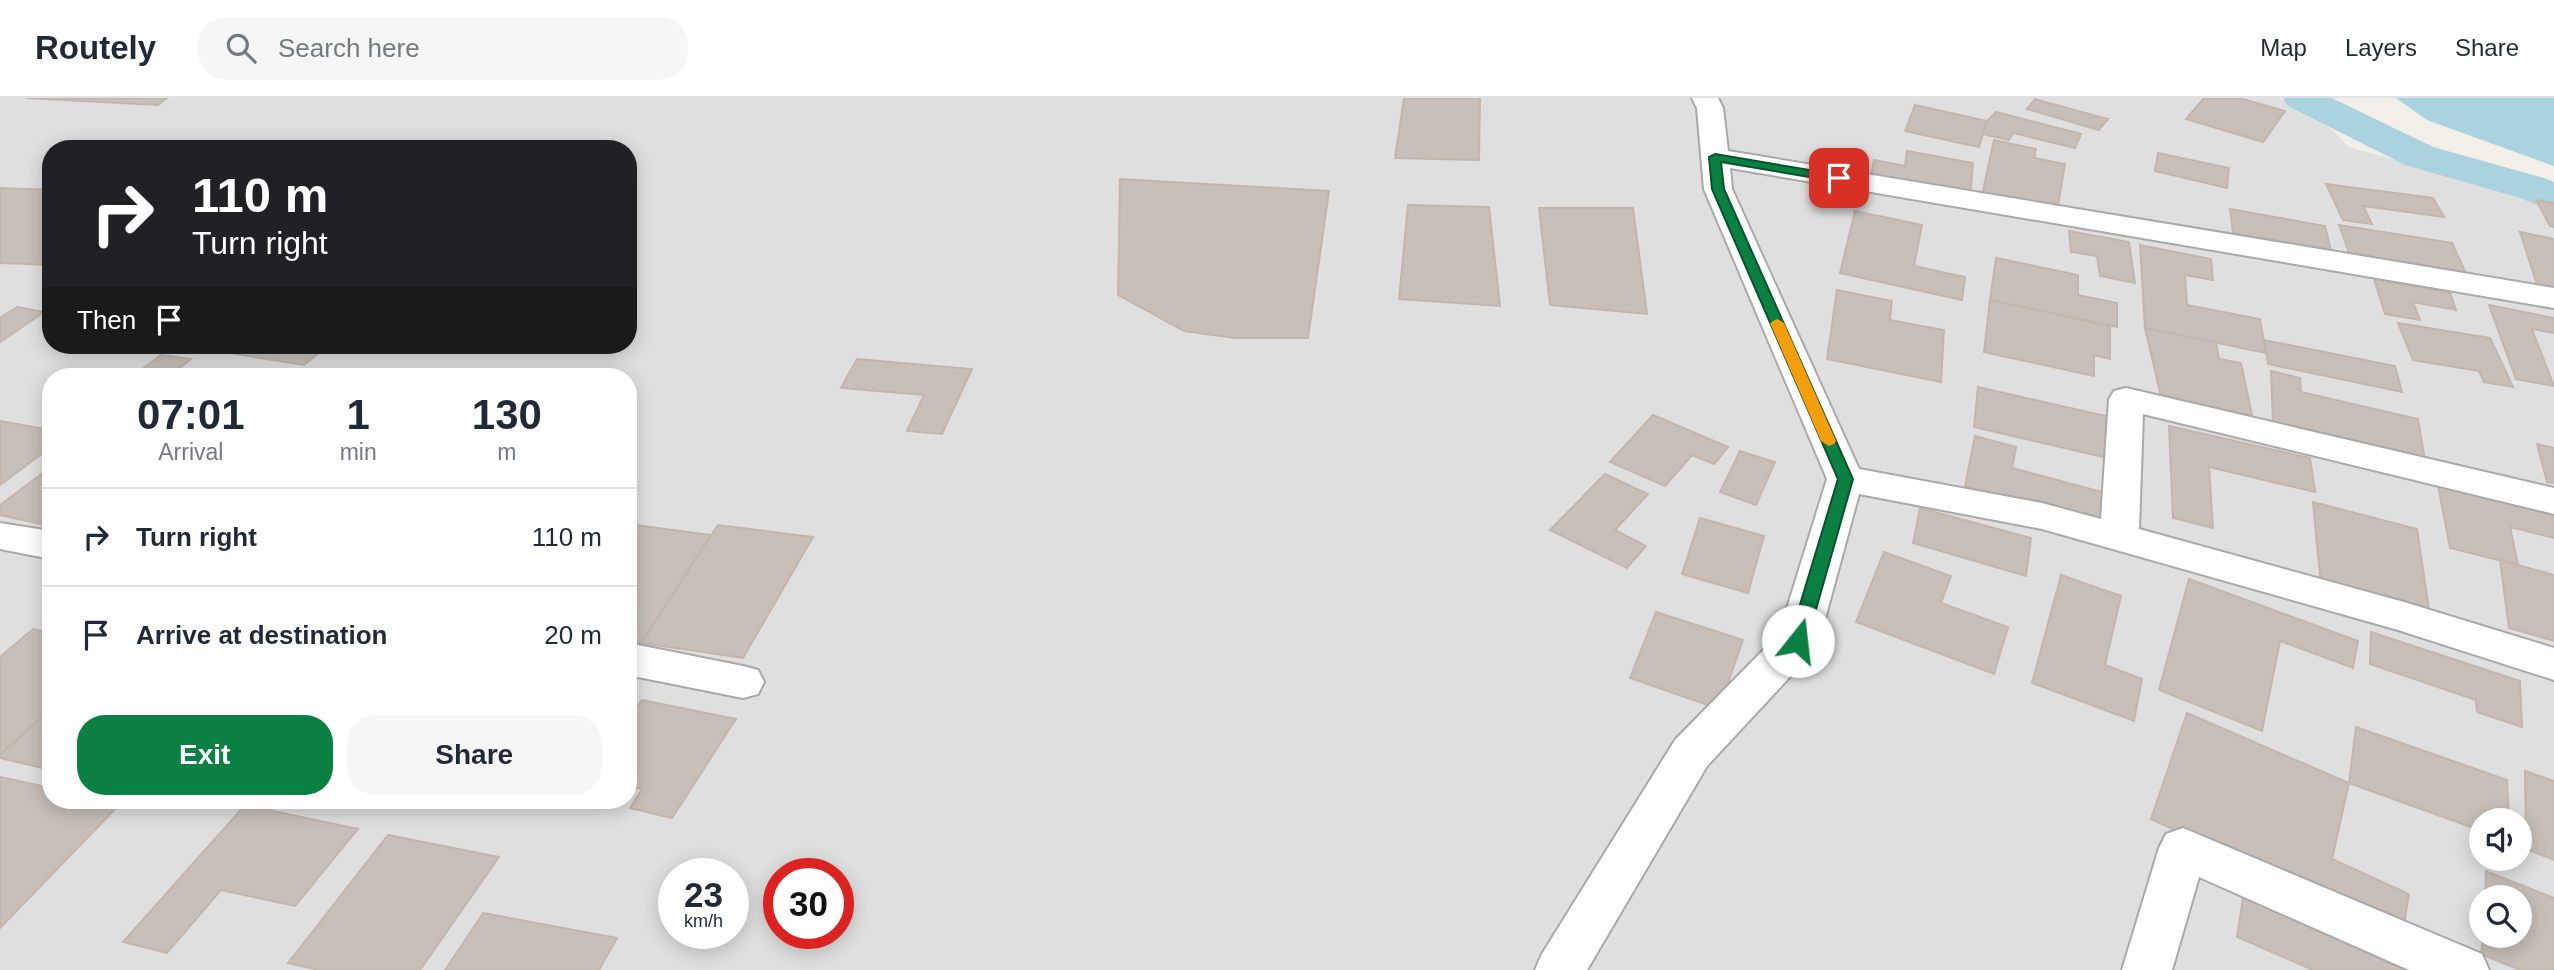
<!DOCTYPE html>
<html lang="en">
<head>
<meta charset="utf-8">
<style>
	:root { --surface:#fff; --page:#f6f6f7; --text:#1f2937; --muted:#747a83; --line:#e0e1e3; --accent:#0b8043 }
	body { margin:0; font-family:Helvetica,sans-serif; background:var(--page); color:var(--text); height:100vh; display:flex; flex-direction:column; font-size:26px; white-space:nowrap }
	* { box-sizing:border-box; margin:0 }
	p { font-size:23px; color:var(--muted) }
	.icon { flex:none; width:38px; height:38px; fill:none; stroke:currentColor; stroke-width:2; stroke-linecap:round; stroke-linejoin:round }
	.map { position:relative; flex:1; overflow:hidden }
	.details { position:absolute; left:42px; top:270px; width:595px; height:441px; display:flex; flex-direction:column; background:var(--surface); border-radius:28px; box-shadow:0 4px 18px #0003 }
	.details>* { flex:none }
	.top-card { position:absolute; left:42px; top:42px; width:595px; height:214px; border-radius:28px; box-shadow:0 4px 18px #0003; background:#202124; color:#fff; overflow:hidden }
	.controls { position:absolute; left:2469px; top:710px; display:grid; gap:14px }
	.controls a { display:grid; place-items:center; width:63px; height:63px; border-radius:50%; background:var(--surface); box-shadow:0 4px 18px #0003; font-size:35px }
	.speed { position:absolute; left:658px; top:760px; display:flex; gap:14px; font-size:35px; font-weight:700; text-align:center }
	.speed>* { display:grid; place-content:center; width:91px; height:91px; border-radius:50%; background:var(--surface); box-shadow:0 4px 18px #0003; line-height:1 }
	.speed small { font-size:18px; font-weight:400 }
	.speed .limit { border:10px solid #d22; background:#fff; color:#111 }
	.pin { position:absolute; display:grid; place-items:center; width:60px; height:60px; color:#fff; margin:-30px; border-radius:14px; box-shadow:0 4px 10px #0006 }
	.me { position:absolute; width:77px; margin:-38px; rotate:16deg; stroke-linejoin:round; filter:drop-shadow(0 0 5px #0008) }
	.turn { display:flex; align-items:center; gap:24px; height:147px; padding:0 35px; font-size:32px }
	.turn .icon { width:91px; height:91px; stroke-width:2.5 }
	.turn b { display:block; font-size:49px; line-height:60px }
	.then { display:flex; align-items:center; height:66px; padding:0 35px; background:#0003; gap:14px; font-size:26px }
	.eta { display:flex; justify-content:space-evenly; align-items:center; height:119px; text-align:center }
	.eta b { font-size:42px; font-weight:700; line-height:49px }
	.action { display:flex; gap:14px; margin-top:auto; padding:14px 35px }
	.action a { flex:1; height:80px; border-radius:28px; background:var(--accent); color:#fff; font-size:28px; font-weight:700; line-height:80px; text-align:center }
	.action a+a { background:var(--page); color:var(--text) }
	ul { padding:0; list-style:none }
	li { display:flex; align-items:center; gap:21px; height:98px; padding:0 35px; border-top:2px solid var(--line) }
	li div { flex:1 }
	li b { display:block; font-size:26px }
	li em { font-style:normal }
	header { display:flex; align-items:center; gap:42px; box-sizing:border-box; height:98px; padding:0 35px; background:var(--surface); border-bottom:2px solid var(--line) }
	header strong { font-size:33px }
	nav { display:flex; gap:38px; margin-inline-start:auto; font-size:24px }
	.search { width:490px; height:63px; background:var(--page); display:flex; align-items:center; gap:18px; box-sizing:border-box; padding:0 24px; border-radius:28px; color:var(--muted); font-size:26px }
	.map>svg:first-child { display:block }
	.residential { fill:#e0dfdf; fill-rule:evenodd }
	.water { fill:#aad3df }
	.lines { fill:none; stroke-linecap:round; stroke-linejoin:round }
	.canal { fill:#aad3df; fill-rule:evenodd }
	.building { fill:#c7bfb8; stroke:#c4b6ab; stroke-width:2 }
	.minor-casing { stroke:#a9a9a9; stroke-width:4 }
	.minor { fill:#fff; fill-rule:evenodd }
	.route { fill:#0b8043; stroke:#07532c; stroke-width:2 }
	.slow { fill:#f59e0b }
</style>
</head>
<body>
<header>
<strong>Routely</strong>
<div class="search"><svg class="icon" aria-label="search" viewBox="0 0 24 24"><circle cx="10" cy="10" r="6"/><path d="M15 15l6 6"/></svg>Search here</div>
<nav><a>Map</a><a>Layers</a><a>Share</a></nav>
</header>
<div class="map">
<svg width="2554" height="872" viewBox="0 0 2554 872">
	<rect width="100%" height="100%" fill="#f2efe9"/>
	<path class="residential" d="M 0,0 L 2277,0 L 2310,10 L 2349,49 L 2502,92 L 2541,95 L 2554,101 L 2554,872 L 0,872 ZM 51,51 L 628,51 L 628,247 L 51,247 ZM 51,278 L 628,278 L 628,702 L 51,702 ZM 2482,723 L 2520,723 L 2520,761 L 2482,761 ZM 674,775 L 733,775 L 733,835 L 674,835 ZM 779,775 L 838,775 L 838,835 L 779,835 ZM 2482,800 L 2520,800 L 2520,838 L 2482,838 Z"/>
	<polygon class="water" points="2396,0 2554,0 2554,68 2427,22"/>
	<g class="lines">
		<polygon class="canal" points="2283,0 2332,0 2433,49 2547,81 2554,84 2554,113 2517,99 2405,67 2288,8"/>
	</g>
	<g class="building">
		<polygon points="26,0 167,0 158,7"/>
		<polygon points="1404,0 1480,0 1479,62 1395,60"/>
		<polygon points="2204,0 2239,0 2285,13 2263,44 2186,21"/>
		<polygon points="2035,1 2056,7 2108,21 2099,32 2027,11"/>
		<polygon points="1915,7 1987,23 1979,49 1905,33"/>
		<polygon points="1996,14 2081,36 2075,50 2013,35 2009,42 1983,36 1987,23"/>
		<polygon points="1994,42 2036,51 2034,60 2065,66 2057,113 1982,97"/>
		<polygon points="1907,53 1973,65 1970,98 1871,80 1874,62 1905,68"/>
		<polygon points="2158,55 2229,70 2227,90 2155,73"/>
		<polygon points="1120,81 1329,93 1308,240 1235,240 1184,233 1118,197"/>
		<polygon points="2326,86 2433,100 2444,119 2363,108 2372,126 2343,122"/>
		<polygon points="0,90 51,92 51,167 0,165"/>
		<polygon points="2536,102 2554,105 2554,129 2550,128"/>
		<polygon points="1408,107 1489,109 1500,208 1399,201"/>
		<polygon points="1539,110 1633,110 1647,216 1550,207"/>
		<polygon points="2230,111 2325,128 2333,160 2234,142"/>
		<polygon points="1855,113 1922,127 1914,168 1965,179 1962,202 1840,175"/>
		<polygon points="2339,127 2452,145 2469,182 2352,163"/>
		<polygon points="2069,133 2129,144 2135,185 2100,178 2097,158 2071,154"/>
		<polygon points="2520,134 2554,141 2554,196 2539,193"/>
		<polygon points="2140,147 2211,161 2213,182 2185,177 2187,207 2260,221 2266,255 2145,230"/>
		<polygon points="1996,160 2078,177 2078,197 2117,205 2117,229 1990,202"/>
		<polygon points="2374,181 2450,195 2456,212 2413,204 2420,222 2385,216"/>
		<polygon points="1837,192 1892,203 1890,222 1944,232 1941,284 1827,261"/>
		<polygon points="1990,202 2110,228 2110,261 2094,257 2094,278 1984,254"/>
		<polygon points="2489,207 2554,220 2554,235 2532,231 2554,288 2516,281"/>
		<polygon points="17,209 44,214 0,244 0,220"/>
		<polygon points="2398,225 2490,240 2513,289 2484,284 2479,273 2413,262"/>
		<polygon points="2145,230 2216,244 2219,261 2241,265 2252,317 2161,299"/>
		<polygon points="2264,242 2395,268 2402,294 2268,266"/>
		<polygon points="241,247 329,247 304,267 230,255"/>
		<polygon points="161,257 191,261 170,278 133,278"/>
		<polygon points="857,261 972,271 942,336 907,333 924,297 841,290"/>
		<polygon points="2271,273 2300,280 2301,294 2418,321 2425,363 2273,326"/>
		<polygon points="1978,289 2115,320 2116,362 1974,329"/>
		<polygon points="1653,317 1728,349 1714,366 1692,357 1665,388 1610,364"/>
		<polygon points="0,323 51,332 51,349 0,387"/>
		<polygon points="2169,328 2310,360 2315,394 2209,369 2213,430 2173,420"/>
		<polygon points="1975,338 2016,349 2012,370 2113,397 2110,429 1965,388"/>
		<polygon points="2537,346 2554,350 2554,385 2547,384"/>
		<polygon points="1740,353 1775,364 1756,407 1720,394"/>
		<polygon points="51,369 51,426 49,428 0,417 0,407"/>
		<polygon points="1605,376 1648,396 1615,432 1646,448 1627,470 1550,432"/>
		<polygon points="2438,387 2554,416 2554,440 2510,429 2518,467 2450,450"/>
		<polygon points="2313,404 2417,431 2430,519 2321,489"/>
		<polygon points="1920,410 2031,440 2026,478 1913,445"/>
		<polygon points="1700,420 1764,438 1748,495 1682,476"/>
		<polygon points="628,426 711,437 641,545 628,543"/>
		<polygon points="718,427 813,439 743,560 641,545"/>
		<polygon points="1884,454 1951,478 1941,505 2008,529 1994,576 1856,524"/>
		<polygon points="2500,462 2554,477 2554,543 2509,530"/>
		<polygon points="2061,477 2121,498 2105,567 2142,581 2134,623 2032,585"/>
		<polygon points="2189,481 2358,543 2353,570 2280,543 2262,633 2159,592"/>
		<polygon points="1656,514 1743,542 1719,611 1630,580"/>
		<polygon points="33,531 51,535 51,611 0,657 0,559"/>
		<polygon points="2371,534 2520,583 2522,629 2477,614 2476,602 2370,566"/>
		<polygon points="642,602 736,621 672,720 630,710 642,691 628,688 628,621"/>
		<polygon points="51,611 51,672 0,660 0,657"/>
		<polygon points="2187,615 2349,685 2332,761 2409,796 2402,838 2151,721"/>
		<polygon points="2356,629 2507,682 2509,723 2482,723 2482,733 2349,685"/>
		<polygon points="2525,673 2554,683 2554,762 2526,751"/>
		<polygon points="0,679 51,690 51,702 102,702 120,706 0,830"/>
		<polygon points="245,707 358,731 295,808 221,792 167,855 123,844"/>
		<polygon points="388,737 499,759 420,872 319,872 288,865"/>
		<polygon points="2486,773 2554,800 2554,872 2520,872 2481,856 2483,838 2520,838 2520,800 2485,800"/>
		<polygon points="2244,794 2428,872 2313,872 2237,839"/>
		<polygon points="483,815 617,840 599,872 445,872"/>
	</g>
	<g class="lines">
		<g class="minor-casing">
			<g id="minor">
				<polygon points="1692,0 1718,0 1723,10 1728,53 2554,190 2554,210 1730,70 1732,91 1859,371 2042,405 2101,421 2109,301 2114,293 2126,290 2554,390 2554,416 2143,316 2139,431 2404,504 2554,550 2554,582 2398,532 2042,431 1859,396 1819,543 1813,554 1707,668 1587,872 1535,872 1542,856 1675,642 1779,536 1827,381 1704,91 1697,10"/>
				<polygon points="0,425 51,433 51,461 0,451"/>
				<polygon points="628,545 743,568 758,572 764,584 758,596 743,600 628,577"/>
				<polygon points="2183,730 2482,856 2489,872 2409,872 2199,779 2172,872 2122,872 2159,750 2166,736"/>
			</g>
		</g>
		<use href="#minor" class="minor"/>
	</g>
	<polygon class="route" points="1715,56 1839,77 1845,80 1839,84 1721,64 1724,91 1853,381 1807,543 1804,548 1792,548 1789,543 1838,381 1712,91 1709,59"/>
	<polygon class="slow" points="1777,221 1784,225 1836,343 1834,346 1829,348 1821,343 1770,225"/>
</svg>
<div class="controls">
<a><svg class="icon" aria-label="sound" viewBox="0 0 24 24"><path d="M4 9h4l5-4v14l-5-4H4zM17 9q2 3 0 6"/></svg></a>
<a><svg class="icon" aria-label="search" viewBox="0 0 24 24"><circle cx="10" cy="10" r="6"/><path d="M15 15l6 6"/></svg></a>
</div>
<div class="speed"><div>23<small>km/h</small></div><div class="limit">30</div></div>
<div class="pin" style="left:1839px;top:80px;background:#d93025"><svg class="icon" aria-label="arrive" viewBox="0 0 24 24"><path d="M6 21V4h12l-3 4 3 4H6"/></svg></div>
<svg class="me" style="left:1798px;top:543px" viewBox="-20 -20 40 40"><circle r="19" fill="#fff"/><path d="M0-13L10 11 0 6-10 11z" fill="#0b8043"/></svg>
<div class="top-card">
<div class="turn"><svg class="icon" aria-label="right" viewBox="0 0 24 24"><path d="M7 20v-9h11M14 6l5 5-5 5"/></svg><div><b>110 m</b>Turn right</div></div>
<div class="then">Then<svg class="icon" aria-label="arrive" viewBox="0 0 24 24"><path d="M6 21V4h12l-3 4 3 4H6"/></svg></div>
</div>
<section class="details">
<div class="eta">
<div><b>07:01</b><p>Arrival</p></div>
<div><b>1</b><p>min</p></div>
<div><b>130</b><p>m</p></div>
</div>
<ul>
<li><svg class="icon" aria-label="right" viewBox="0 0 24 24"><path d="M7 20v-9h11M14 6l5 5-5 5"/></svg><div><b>Turn right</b></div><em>110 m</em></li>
<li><svg class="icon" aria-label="arrive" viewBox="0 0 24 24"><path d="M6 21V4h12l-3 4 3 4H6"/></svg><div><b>Arrive at destination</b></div><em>20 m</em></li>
</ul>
<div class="action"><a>Exit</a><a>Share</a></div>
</section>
</div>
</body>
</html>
